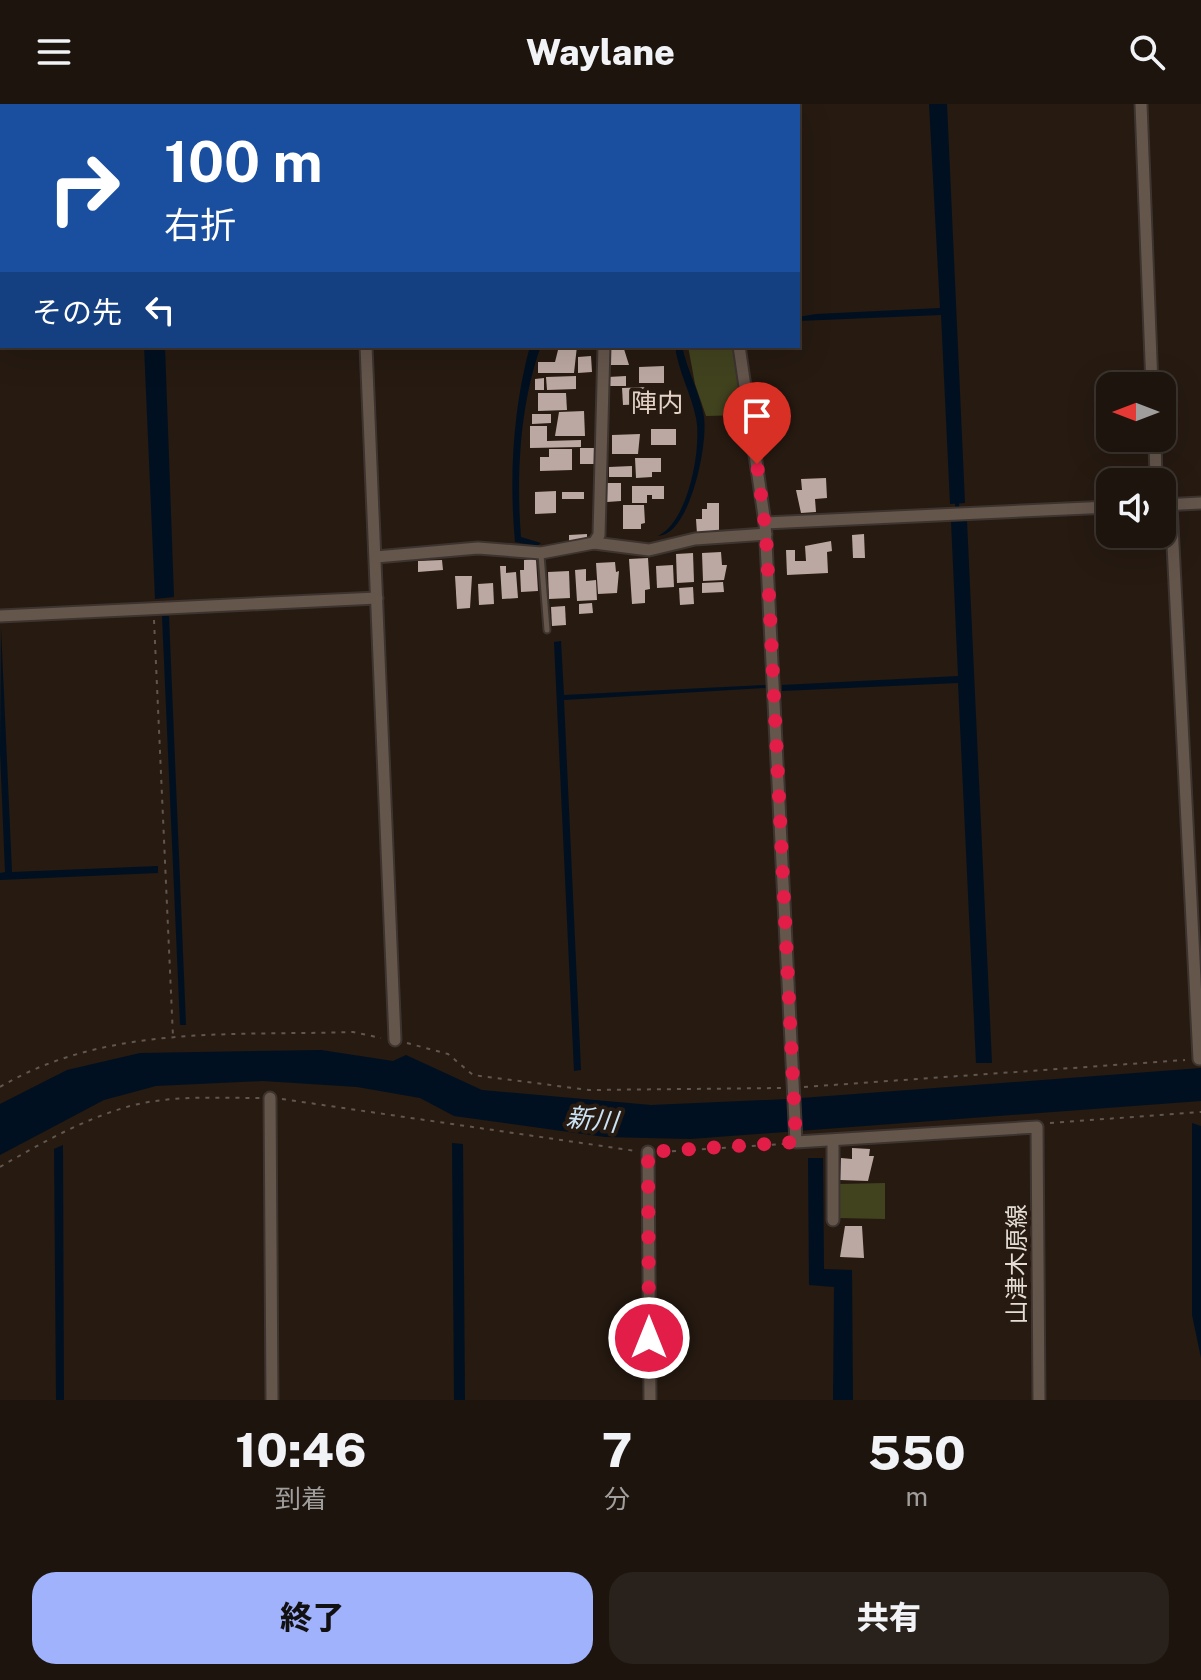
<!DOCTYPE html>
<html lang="ja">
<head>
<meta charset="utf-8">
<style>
	:root { --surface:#1c140d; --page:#29211b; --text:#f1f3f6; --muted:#a09e9d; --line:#3a332e; --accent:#a1b2fd }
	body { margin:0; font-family:"Public Sans","Noto Sans JP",sans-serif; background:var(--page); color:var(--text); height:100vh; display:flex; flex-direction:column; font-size:30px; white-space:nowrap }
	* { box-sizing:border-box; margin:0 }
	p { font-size:26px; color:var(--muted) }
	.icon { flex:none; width:44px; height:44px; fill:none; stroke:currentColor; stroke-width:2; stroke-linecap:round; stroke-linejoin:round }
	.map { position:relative; height:1296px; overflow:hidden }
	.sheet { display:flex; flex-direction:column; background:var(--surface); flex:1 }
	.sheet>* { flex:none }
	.top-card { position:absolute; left:0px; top:0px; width:800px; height:244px; box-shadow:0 8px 32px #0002,0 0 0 2px var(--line); background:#1a4fa0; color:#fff; overflow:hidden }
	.needle { width:52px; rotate:270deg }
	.tools { position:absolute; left:1096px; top:268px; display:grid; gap:16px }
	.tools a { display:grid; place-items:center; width:80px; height:80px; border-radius:16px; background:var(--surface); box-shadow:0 8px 32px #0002,0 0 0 2px var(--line); font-size:40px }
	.pin { position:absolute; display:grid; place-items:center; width:68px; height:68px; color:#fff; margin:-82px -34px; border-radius:50% 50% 50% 0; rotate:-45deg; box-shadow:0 0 8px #0007 }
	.pin .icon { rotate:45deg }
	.me { position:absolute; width:88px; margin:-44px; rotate:0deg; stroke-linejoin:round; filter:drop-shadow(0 0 6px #0008) }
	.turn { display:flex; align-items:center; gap:28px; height:168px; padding:0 32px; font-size:36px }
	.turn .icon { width:104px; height:104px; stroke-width:2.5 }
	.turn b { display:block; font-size:56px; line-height:68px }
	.then { display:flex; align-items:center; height:76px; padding:0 32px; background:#0003; gap:16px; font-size:30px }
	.eta { display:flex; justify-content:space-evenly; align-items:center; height:136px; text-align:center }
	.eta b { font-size:48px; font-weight:800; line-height:56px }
	.cta { display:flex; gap:16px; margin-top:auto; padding:16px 32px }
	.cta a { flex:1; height:92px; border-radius:24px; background:var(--accent); color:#111; font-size:32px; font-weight:800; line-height:92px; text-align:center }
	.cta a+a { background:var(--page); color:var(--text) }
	header { display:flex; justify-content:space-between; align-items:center; height:104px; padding:0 32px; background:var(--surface); font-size:36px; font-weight:800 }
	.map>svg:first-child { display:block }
	.green { fill:#41431f }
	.water { fill:#001020 }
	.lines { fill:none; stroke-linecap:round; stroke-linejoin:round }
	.stream { stroke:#001020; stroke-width:4 }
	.building { fill:#bca8a2 }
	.lane-casing { stroke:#3d3430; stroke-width:9 }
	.street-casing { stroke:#3d3430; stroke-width:15 }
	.path { stroke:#62574f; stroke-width:2; stroke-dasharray:4 6; stroke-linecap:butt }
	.lane { stroke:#65564c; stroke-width:5 }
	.street { stroke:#65564c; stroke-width:11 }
	.route { stroke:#e11d48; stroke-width:14; stroke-dasharray:0 25.2 }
	.labels { text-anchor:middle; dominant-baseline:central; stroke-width:8; stroke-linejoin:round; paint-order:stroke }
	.street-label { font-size:24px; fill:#e4dcd5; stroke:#261a11 }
	.neighbourhood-label { font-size:26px; fill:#e4d2c6; stroke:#261a11 }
	.water-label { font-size:26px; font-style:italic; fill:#cbe4f5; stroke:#261a11 }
</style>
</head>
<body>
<header><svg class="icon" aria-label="menu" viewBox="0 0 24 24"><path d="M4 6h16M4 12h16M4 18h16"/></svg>Waylane<svg class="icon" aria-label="search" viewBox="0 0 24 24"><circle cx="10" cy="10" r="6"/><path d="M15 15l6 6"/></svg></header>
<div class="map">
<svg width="1201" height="1296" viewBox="0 0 1201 1296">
	<rect width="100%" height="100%" fill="#261a11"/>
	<g class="green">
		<polygon points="688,242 736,242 745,311 706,312 695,280"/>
		<polygon points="885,1079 885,1115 838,1114 838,1080"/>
	</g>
	<g class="water">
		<polygon points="929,0 947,0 965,399 950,400 941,211 798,217 798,213 816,210 940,204"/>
		<polygon points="144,242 165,242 174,493 155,495"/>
		<path d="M 530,242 L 541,242 C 520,299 516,372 521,433 L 541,439 L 537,442 L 515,438 C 509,374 513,304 530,242 Z"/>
		<path d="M 675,242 L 682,242 C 687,266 700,289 704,313 C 708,341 690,431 658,432 C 688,418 702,345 696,314 C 691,289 678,267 675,242 Z"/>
		<polygon points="951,417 967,417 992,959 976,959 958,579 782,587 782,581 958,572"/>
		<polygon points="162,512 169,512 186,921 180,921"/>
		<polygon points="1,524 12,768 158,762 158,769 0,776 0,769 5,768 0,647"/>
		<polygon points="561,537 564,591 766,581 766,584 564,596 581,966 574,967 554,538"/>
		<polygon points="321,946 393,957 406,951 482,986 651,1001 788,995 1201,964 1201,997 690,1035 605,1033 454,1012 420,994 357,983 263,977 156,982 104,996 0,1051 0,1000 67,966 140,949"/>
		<polygon points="1192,1019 1201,1022 1201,1254 1192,1211"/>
		<polygon points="452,1039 463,1040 465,1296 454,1296"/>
		<polygon points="63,1041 64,1296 56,1296 54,1045"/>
		<polygon points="808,1054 823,1054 824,1165 852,1166 853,1296 833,1296 834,1183 809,1181"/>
	</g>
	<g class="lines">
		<g class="stream">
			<polyline points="0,22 2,22"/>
			<polyline points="957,399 958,417"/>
		</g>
	</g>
	<g class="building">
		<polygon points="559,242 577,242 574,269 538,269 538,258 555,258"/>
		<polygon points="611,245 624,245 629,261 611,261"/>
		<polygon points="591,252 592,268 578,269 578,253"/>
		<polygon points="664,262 664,279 639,279 639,263"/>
		<polygon points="576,272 576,285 547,286 546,273"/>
		<polygon points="626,272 626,282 608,282 608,273"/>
		<polygon points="544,274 544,286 535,286 535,275"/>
		<polygon points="649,283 649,300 623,301 622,284"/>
		<polygon points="538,289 566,289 567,306 538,307"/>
		<polygon points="584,307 585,332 555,332 559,308"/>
		<polygon points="532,310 551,310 551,319 532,320"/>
		<polygon points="530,322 547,322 547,337 581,336 581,343 530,344"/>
		<rect x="651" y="325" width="25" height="16"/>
		<polygon points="640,330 638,350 612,350 612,331"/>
		<rect x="580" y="344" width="14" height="16"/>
		<polygon points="549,345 572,345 572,366 540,367 540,353 549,353"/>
		<polygon points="635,354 661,354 661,368 652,368 652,373 636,374"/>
		<polygon points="632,362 632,373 609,373 609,363"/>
		<polygon points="826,374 827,394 815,395 816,408 801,409 796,386 802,386 801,375"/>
		<polygon points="607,379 621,379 621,397 607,398"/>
		<polygon points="632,382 664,382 664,395 652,395 652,391 647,391 647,399 632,399"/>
		<polygon points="556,387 556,409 535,410 535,388"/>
		<rect x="562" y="388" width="22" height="7"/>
		<polygon points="707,399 719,399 719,429 697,430 696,415 702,415 702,405 707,405"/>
		<polygon points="623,401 644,401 645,419 641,420 641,425 623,425"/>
		<polygon points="587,430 587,439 569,439 569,431"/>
		<polygon points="864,430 865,454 853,454 852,431"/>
		<polygon points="831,437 832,447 827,448 828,469 787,471 786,446 795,446 795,457 806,457 805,442"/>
		<polygon points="721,448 722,461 727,461 724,476 703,477 702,449"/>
		<polygon points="693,449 694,478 677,479 676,450"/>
		<polygon points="648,454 650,485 645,486 645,499 632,500 629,455"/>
		<polygon points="536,455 538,487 521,488 520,466 524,466 524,456"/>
		<polygon points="442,456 443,466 418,468 418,457"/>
		<polygon points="615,458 616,468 619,467 617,489 598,490 596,459"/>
		<polygon points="673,461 674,483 657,484 656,462"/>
		<polygon points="500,462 506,462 506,469 516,468 518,494 502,495"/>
		<polygon points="586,465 586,477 596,476 597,496 577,497 575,466"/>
		<polygon points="569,467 570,494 549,495 548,468"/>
		<polygon points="455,472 472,472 470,504 457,505"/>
		<polygon points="723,478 724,488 702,489 702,479"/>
		<polygon points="493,479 494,500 479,501 478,480"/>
		<polygon points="693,483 694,500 680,501 679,484"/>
		<polygon points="592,499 593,509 579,510 579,500"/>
		<polygon points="565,502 566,521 552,522 551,503"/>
		<polygon points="852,1044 870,1045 869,1052 874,1052 868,1077 840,1076 841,1054 852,1055"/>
		<polygon points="845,1122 862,1122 864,1154 840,1153"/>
	</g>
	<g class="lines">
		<g class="lane-casing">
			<polyline id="lane" points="541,451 547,526"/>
		</g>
		<g class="street-casing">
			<g id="street">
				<polyline points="355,0 355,2"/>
				<polyline points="724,0 724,2"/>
				<polyline points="1141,0 1152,282"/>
				<polyline points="0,128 2,161"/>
				<polyline points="0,217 2,180"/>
				<polyline points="366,242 395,936"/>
				<polyline points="739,242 765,419 796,1038 1037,1023 1039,1296"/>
				<polyline points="1155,334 1156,378"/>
				<polyline points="1162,401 1201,399"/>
				<polyline points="1171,401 1199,955"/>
				<polyline points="765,419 1110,403"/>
				<polyline points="594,439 649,446 695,435 766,430"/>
				<polyline points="376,453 478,444 541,449 594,439 599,431 604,242"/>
				<polyline points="0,512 377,494"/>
				<polyline points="270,994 272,1296"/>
				<polyline points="648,1048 650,1296"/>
				<polyline points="833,1116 833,1037"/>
			</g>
		</g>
		<g class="path">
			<polyline points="154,516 173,933"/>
			<polyline points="407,939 448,950 473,971 589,986 782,984"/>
			<path d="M 0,983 C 106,920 234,932 353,928 L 381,934"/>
			<polyline points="804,983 1185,956"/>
			<polyline points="282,995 636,1047"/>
			<polyline points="1050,1019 1201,1008"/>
			<polyline points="662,1048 783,1040"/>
			<path d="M 0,1063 C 41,1039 84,1015 130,1002 C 172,991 217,994 260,994"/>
		</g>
		<use href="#lane" class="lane"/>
		<use href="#street" class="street"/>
	</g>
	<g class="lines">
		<polyline class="route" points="649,1234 648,1048 796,1038 766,430 757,360"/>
	</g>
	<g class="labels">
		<g class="street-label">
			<text transform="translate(1016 1160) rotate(-90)">山津木原線</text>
		</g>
		<g class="neighbourhood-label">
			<text x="657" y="298">陣内</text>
		</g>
		<g class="water-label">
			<text transform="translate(592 1015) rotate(6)">新川</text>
		</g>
	</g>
</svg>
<div class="tools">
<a><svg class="needle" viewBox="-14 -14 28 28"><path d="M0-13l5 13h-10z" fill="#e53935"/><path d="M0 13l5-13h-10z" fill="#a09e9d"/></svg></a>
<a><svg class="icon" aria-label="sound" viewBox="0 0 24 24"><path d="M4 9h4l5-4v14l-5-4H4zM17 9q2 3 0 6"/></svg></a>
</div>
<div class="pin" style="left:757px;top:360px;background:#d93025"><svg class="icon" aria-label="arrive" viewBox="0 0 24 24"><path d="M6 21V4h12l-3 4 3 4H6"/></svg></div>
<svg class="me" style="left:649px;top:1234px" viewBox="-20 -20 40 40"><circle r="17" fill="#e11d48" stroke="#fff" stroke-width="3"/><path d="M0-11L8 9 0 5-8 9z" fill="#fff"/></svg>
<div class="top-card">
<div class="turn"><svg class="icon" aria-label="right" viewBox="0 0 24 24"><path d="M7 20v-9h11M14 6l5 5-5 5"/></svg><div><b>100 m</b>右折</div></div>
<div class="then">その先<svg class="icon" aria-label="left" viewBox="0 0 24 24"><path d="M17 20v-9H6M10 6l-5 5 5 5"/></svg></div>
</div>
</div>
<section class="sheet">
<div class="eta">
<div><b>10:46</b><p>到着</p></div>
<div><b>7</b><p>分</p></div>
<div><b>550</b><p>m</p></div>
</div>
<div class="cta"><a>終了</a><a>共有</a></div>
</section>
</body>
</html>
